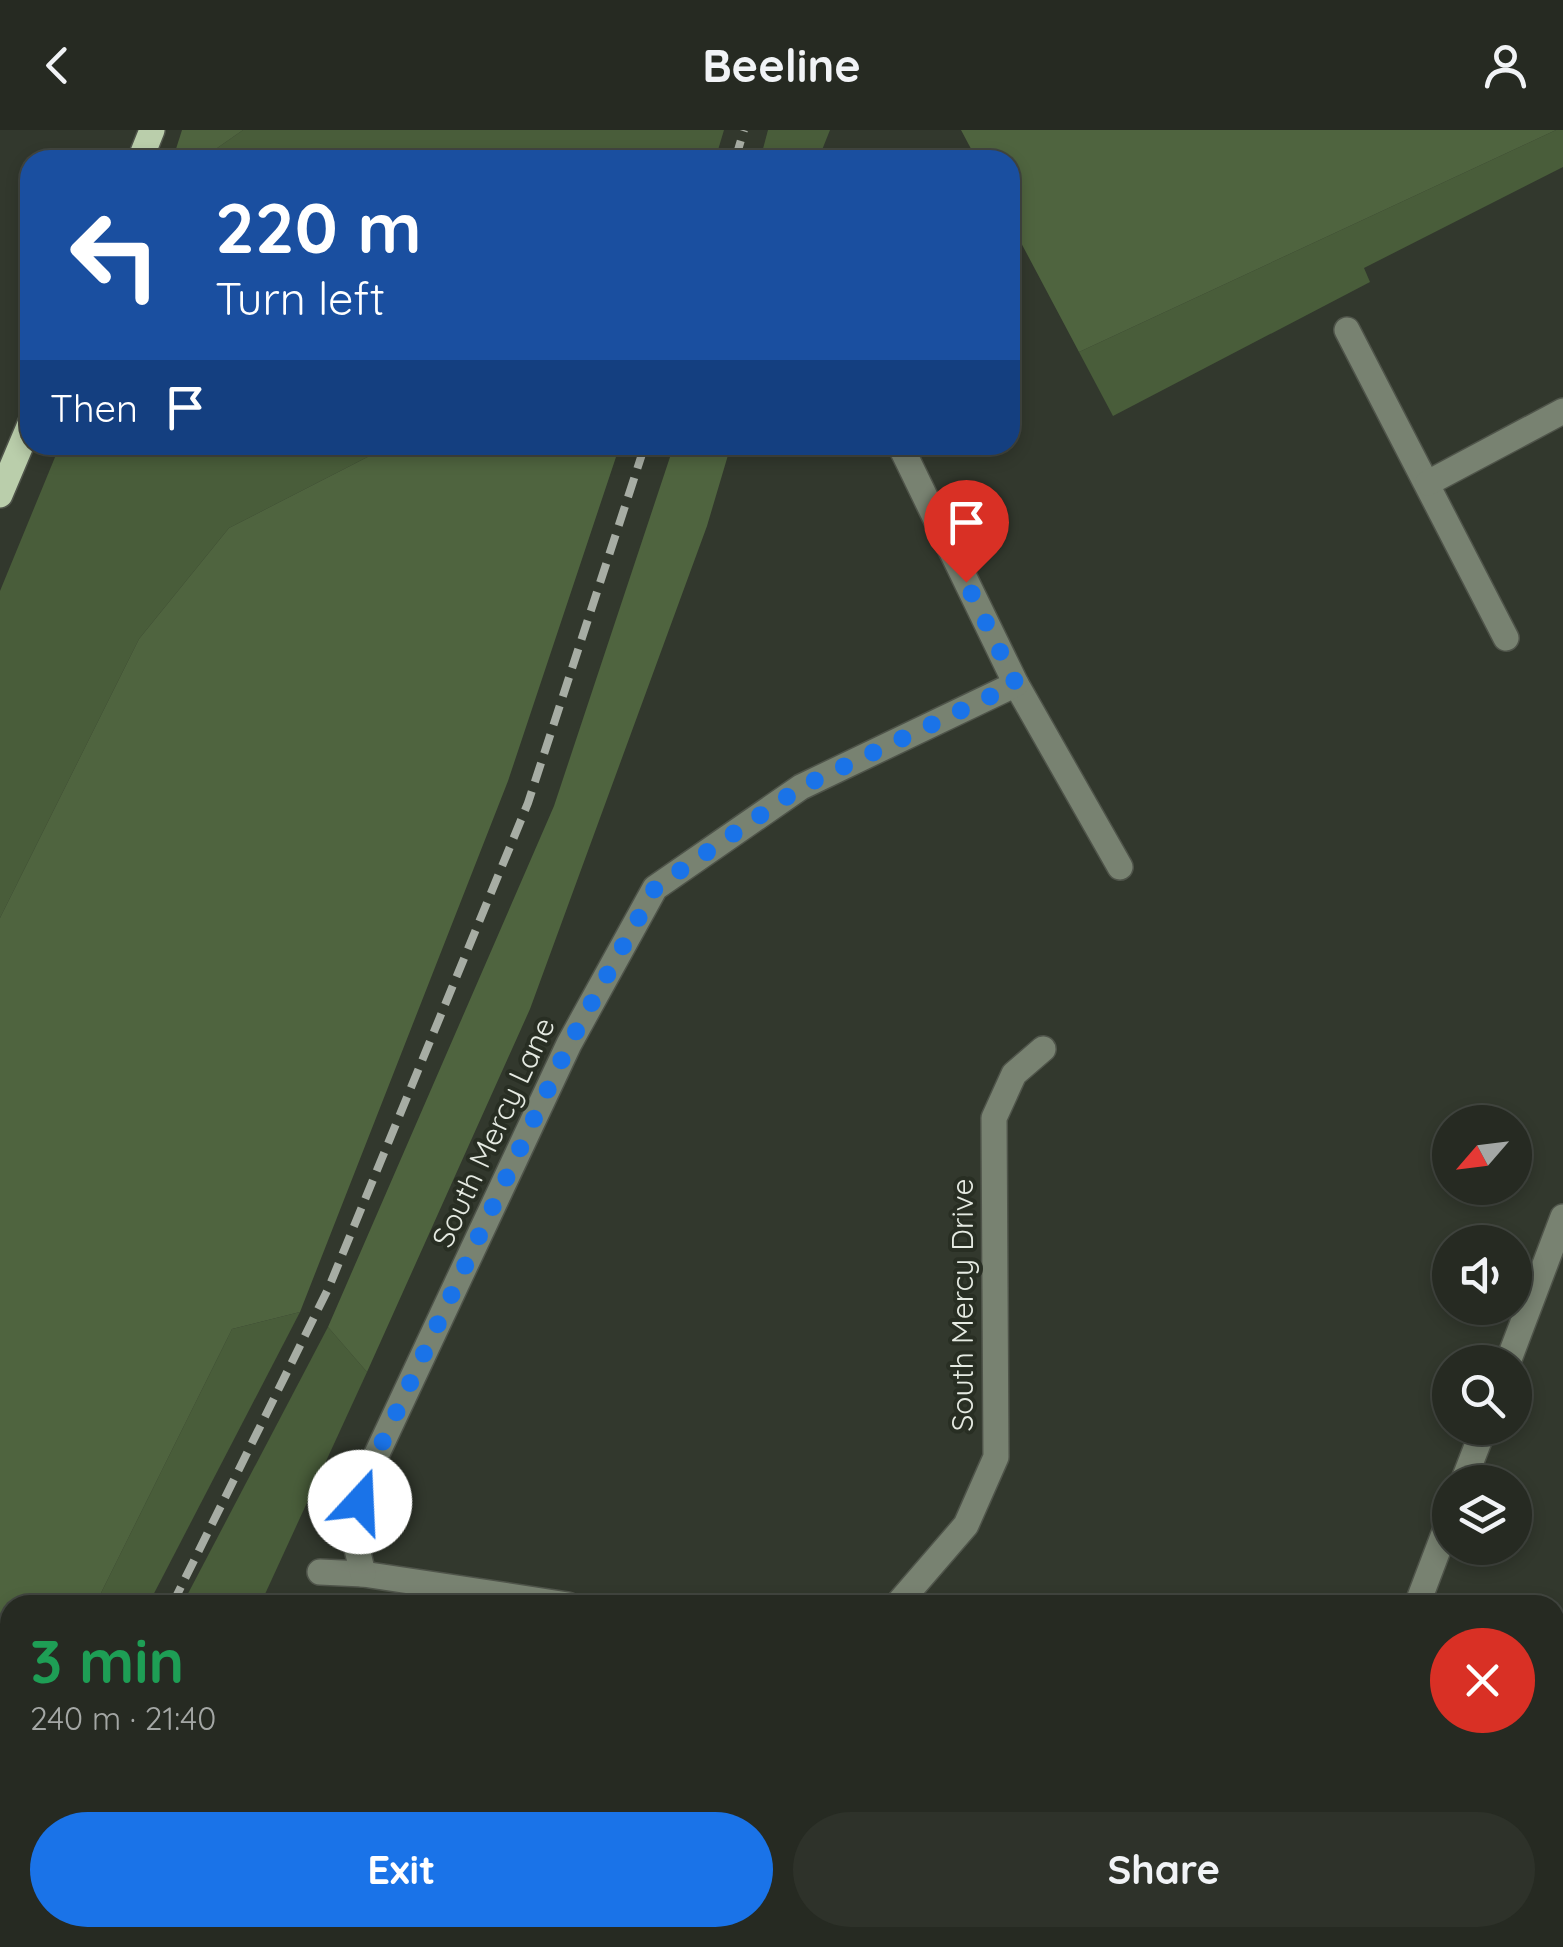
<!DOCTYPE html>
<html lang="en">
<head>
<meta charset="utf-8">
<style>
	:root { --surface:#262a22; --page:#2e322a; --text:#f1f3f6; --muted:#a4a7a5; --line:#424640; --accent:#1a73e8 }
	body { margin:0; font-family:Quicksand,sans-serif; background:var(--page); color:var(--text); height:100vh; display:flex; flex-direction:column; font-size:38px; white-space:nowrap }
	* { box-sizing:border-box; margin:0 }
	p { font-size:32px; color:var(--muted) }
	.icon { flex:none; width:55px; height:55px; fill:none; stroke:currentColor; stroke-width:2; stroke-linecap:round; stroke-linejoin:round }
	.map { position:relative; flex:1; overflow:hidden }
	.panel { position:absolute; left:0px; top:1465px; width:1565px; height:352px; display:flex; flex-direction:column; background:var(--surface); border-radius:30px 30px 0 0; box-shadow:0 5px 15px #0003,0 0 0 2px var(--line) }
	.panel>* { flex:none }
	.hud { position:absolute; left:20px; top:20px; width:1000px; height:305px; border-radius:30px; box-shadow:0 5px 15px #0003,0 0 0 2px var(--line); background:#1a4fa0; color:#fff; overflow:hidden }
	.needle { width:65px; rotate:242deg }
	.fabs { position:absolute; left:1432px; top:975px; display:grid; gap:20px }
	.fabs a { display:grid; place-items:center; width:100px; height:100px; border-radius:50%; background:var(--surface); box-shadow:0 5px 15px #0003,0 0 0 2px var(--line); font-size:50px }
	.pin { position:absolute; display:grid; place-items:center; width:85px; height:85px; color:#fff; margin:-102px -42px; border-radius:50% 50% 50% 0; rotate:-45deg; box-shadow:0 0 10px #0007 }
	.pin .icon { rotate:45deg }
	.me { position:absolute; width:110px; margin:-55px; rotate:20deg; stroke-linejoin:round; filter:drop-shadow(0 0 8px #0008) }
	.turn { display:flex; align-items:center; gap:35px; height:210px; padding:0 30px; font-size:45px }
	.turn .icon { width:130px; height:130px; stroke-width:2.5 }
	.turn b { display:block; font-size:70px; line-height:85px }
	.then { display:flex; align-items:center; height:95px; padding:0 30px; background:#0003; gap:20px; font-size:38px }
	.round { display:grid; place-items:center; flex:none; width:105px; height:105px; border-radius:52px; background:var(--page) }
	.head { display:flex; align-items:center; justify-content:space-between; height:170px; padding:0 30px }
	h1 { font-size:60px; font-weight:800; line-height:75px; color:#1e9e55 }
	.primary-button { display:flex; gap:20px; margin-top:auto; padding:20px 30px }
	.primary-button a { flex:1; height:115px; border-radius:60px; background:var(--accent); color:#fff; font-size:40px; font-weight:800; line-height:115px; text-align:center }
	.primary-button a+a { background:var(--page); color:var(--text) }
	header { display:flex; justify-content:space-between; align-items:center; height:130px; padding:0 30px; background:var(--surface); font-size:45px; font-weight:800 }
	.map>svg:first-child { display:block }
	.green { fill:#495d3a }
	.forest { fill:#4f643f }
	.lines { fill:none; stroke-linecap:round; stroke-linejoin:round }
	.minor-casing { stroke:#4f544a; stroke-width:28 }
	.major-casing { stroke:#4f544a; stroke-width:28 }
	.minor { stroke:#788271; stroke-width:25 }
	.major { stroke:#baceab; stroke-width:25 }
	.rail { stroke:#a7ada4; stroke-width:8; stroke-dasharray:20 10; stroke-linecap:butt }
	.route { stroke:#1a73e8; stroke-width:18; stroke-dasharray:0 32.4 }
	.labels { text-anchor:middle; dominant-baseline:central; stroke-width:8; stroke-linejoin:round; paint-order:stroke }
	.street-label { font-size:30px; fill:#e5eae2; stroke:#282e23 }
</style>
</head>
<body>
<header><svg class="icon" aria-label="back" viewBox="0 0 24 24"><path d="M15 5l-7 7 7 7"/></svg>Beeline<svg class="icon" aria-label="person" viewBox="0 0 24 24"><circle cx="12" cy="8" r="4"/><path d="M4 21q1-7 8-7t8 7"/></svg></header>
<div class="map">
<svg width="1563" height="1817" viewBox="0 0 1563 1817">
	<rect width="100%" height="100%" fill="#32382d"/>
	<g class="green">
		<polygon points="243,0 724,0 715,30 200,30"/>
		<polygon points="768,0 830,0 818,30 760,30"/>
		<polygon points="1556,0 1563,0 1563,37 1364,138 1370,152 1113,286 1079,222"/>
		<polygon points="60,315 391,315 229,398 139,509 0,788 0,461"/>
		<polygon points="300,1182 148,1475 95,1475 232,1199"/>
		<polygon points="328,1197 367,1242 260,1475 182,1475"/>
	</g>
	<g class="forest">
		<polygon points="182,0 243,0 200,30 187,30 176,19"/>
		<polygon points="961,0 1556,0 1079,222 1010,92 1010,30 977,30"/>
		<polygon points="391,315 620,315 508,651 300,1182 232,1199 95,1475 10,1475 10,1645 0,1666 0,788 139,509 229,398"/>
		<polygon points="674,315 731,315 707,396 530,879 367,1242 328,1197 554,676"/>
	</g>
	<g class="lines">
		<g class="minor-casing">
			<g id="minor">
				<polyline points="1347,200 1506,508"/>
				<polyline points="900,315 1016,554 1120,737"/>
				<polyline points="1428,353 1563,281"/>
				<polyline points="1508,1232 1563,1087"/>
				<polyline points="1463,1352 1484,1298"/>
				<polyline points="320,1442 363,1444 568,1475"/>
				<polyline points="363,1444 352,1398 367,1345 569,914 655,758 801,657 1016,554"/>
				<polyline points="897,1475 966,1395 996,1327 994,988 1014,944 1043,919"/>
				<polyline points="1417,1475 1450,1388"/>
				<polyline points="1555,1695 1563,1694"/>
				<polyline points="853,1808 858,1817"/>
				<polyline points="1426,1808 1434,1817"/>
				<polyline points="405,1817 410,1808"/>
				<polyline points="974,1817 1001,1808"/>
			</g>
		</g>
		<g class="major-casing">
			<g id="major">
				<polyline points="140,30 152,0"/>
				<polyline points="0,365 30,294"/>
			</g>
		</g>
		<use href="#minor" class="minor"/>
		<use href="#major" class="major"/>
		<g class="rail">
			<polyline points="735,30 744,0"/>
			<polyline points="172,1475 329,1157 528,673 645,315"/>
			<polyline points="0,1801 10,1783"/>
		</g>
	</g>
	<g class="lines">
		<polyline class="route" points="360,1372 367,1345 569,914 655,758 801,657 1016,554 966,452"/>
	</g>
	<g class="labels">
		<g class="street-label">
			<text transform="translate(493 1002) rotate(-65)">South Mercy Lane</text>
			<text transform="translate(962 1175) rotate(-90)">South Mercy Drive</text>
		</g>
	</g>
</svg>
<div class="fabs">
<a><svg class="needle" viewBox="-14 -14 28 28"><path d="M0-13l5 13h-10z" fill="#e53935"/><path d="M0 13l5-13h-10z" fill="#a4a7a5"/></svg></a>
<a><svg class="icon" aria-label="sound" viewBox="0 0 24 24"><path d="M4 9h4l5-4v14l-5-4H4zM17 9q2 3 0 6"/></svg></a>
<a><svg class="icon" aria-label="search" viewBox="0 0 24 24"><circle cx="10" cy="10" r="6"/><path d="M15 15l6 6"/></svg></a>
<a><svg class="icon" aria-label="layers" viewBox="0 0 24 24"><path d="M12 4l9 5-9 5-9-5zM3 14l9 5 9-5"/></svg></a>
</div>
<div class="pin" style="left:966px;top:452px;background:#d93025"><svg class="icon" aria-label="arrive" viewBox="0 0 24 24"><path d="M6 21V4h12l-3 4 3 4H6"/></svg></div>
<svg class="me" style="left:360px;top:1372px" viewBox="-20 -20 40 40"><circle r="19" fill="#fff"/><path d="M0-13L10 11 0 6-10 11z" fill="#1a73e8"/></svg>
<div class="hud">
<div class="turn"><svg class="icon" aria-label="left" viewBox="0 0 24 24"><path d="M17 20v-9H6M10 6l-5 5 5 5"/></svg><div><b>220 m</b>Turn left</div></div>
<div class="then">Then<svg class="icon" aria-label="arrive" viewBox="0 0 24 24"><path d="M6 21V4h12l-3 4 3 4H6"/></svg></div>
</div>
<section class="panel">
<div class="head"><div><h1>3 min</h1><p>240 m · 21:40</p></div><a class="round" style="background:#d93025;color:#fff"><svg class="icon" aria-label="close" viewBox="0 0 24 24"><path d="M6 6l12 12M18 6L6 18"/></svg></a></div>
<div class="primary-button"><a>Exit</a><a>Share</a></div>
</section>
</div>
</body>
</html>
